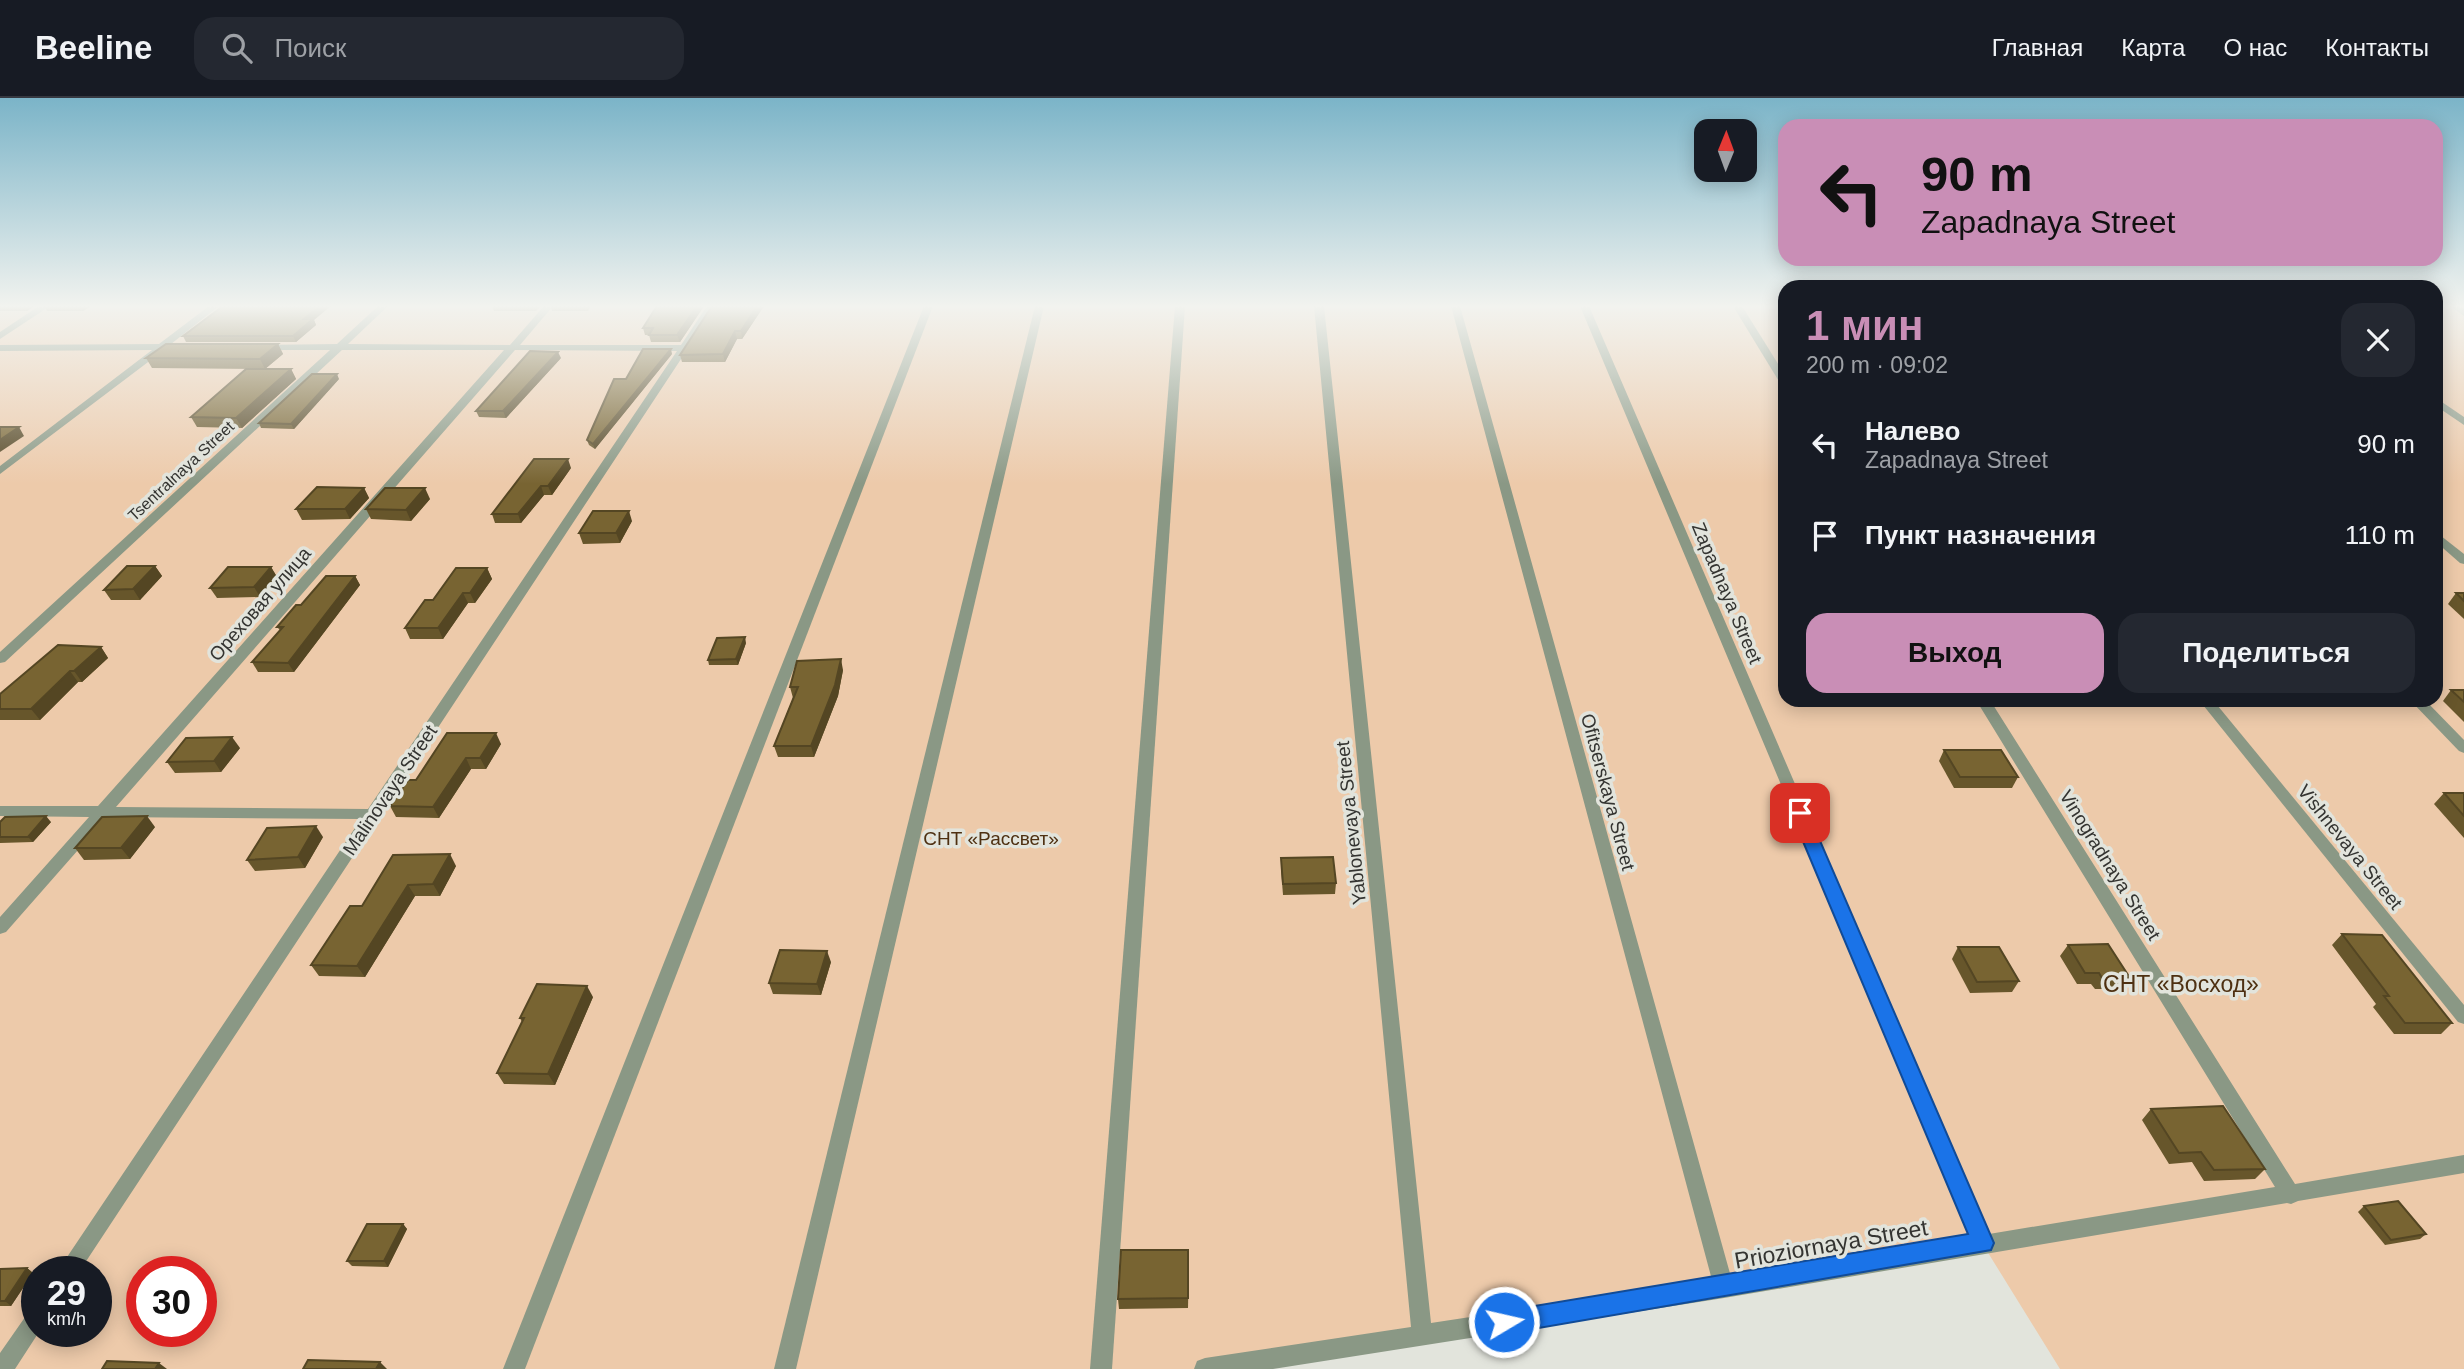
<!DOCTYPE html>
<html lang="ru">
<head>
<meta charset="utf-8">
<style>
	:root { --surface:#171b24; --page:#242831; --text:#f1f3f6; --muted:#9ea1a6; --line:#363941; --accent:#c98eb6 }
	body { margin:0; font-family:Arial,sans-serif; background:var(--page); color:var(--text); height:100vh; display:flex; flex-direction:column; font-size:26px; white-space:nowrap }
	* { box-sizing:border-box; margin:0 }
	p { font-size:23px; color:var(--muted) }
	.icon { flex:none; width:38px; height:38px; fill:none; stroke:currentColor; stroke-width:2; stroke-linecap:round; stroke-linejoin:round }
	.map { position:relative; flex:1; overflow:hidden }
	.panel { position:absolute; left:1778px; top:182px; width:665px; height:427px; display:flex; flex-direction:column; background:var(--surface); border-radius:21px; box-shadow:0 4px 18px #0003 }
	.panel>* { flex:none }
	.top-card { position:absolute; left:1778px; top:21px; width:665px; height:147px; border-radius:21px; box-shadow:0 4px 18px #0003; background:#c98eb6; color:#111; overflow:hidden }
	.needle { width:46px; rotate:1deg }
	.buttons { position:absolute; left:1694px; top:21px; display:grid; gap:14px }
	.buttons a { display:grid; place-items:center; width:63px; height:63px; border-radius:14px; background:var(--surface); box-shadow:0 4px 18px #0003; font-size:35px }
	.speed { position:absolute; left:21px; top:1158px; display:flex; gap:14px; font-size:35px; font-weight:700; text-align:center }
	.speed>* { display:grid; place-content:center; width:91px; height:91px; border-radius:50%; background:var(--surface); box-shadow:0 4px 18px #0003; line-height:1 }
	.speed small { font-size:18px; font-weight:400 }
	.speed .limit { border:10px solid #d22; background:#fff; color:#111 }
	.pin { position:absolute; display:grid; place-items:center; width:60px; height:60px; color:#fff; margin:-30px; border-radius:14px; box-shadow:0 4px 10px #0006 }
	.me { position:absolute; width:77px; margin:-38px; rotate:81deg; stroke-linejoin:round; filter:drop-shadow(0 0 5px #0008) }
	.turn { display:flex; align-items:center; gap:24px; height:147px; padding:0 28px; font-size:32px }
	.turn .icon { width:91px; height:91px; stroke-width:2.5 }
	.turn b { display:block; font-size:49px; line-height:60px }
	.round { display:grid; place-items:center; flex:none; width:74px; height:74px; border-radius:21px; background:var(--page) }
	.overview { display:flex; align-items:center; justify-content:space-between; height:119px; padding:0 28px }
	h1 { font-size:42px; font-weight:700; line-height:52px; color:var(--accent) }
	.primary-button { display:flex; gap:14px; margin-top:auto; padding:14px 28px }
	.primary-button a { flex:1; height:80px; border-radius:21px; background:var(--accent); color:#111; font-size:28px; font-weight:700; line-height:80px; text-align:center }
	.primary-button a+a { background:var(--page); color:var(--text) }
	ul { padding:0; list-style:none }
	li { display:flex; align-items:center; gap:21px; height:91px; padding:0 28px }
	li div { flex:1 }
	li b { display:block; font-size:26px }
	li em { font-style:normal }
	header { display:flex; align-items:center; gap:42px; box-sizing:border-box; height:98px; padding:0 35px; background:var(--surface); border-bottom:2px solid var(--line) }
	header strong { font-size:33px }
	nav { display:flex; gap:38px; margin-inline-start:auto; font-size:24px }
	.search { width:490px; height:63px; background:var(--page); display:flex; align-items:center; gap:18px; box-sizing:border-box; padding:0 24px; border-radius:21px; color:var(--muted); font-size:26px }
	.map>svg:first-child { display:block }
	.green { fill:#edcaaa; fill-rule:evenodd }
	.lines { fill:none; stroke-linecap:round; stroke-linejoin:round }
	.street { fill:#8a9885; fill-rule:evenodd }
	.wall { fill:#67562b }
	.shaded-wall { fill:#544623 }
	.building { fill:#786432; stroke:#544623; stroke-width:2 }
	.route { fill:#1a73e8; stroke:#114b97; stroke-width:2 }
	.labels { text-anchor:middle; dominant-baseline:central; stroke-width:7; stroke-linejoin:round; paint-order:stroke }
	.far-street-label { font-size:16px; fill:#343431; stroke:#e2e4dc }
	.street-label { font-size:19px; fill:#343431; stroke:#e2e4dc }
	.park-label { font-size:19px; fill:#4e3011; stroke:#e2e4dc }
	.near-park-label { font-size:23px; fill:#4e3011; stroke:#e2e4dc }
	.near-street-label { font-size:23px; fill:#343431; stroke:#e2e4dc }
</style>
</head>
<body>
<header>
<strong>Beeline</strong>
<div class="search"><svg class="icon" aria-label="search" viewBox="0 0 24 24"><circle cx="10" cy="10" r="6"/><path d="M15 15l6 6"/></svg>Поиск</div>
<nav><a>Главная</a><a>Карта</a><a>О нас</a><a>Контакты</a></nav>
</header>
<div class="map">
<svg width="2464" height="1271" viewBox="0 0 2464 1271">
	<rect width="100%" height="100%" fill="#e2e4dc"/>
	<path class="green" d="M 0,208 L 1785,208 L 1785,602 L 2436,602 L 2436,208 L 2464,208 L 2464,1271 L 2060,1271 L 1982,1145 L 1205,1271 L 0,1271 ZM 37,1174 L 96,1174 L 96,1234 L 37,1234 ZM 142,1174 L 201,1174 L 201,1234 L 142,1234 Z"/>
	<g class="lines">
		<g class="street">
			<polygon points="39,208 50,208 0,241 0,234"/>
			<polygon points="209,208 219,208 171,246 181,247 181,251 164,252 0,376 0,368 152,252 0,253 0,247 159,246"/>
			<path d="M 378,208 L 388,208 L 348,246 L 510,247 L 544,208 L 553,208 L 520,247 L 681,247 L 707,208 L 716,208 L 79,1174 L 57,1174 L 361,721 L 107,719 L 6,834 L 0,836 L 0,819 L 89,719 L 0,718 L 0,708 L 98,708 L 504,252 L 342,252 L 5,564 L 0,565 L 0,554 L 330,252 L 261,252 L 256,249 L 258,247 L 337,246 ZM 515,252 L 677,253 L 368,711 L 116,709 Z"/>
			<polygon points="924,208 933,208 525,1271 503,1271"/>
			<polygon points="1035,208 1044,208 796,1271 774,1271"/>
			<polygon points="1175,208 1185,208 1112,1271 1090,1271"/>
			<polygon points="1314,208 1324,208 1431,1225 1712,1182 1451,208 1460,208 1731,1179 1971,1139 1580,208 1589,208 1989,1136 2275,1089 1976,602 1990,602 2295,1086 2464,1057 2464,1075 2298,1103 2291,1106 2287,1105 1724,1200 1273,1271 1194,1271 1197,1263 1205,1260 1411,1229"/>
			<polygon points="1733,208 1742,208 1785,277 1785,288 1780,285"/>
			<polygon points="2450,208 2461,208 2464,211 2464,218"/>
			<polygon points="2436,300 2464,319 2464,327 2436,308"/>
			<polygon points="2436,434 2464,456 2464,466 2460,465 2436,444"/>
			<polygon points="2199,602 2213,602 2464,907 2464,926 2458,924"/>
			<polygon points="2410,602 2425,602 2464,642 2464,655 2459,653"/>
			<polygon points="37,1209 37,1234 39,1234 15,1271 0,1271 0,1255 30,1212"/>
		</g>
	</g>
	<g class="wall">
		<polygon points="0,208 34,208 27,213 0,213"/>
		<polygon points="44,208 91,208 83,213 47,213"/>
		<polygon points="492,208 541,208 536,213 494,213"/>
		<polygon points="551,208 591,208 588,213 552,213"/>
		<polygon points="657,208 704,208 680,244 651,244 649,237 645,237 643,230"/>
		<polygon points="764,208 742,241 737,241 725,264 682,264 680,257"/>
		<polygon points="314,222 316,227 296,244 186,244 183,238"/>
		<polygon points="278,246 283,256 265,271 152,270 146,260"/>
		<polygon points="672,256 595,351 589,347 587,342 626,281"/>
		<polygon points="561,260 506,320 479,319 476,313"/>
		<polygon points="291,271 296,281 242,330 197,329 191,319"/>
		<polygon points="339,281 294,331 261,330 259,325"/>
		<polygon points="571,370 552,397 544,397 521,425 495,425 492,416"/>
		<polygon points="364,390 369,400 350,421 302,422 296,411"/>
		<polygon points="430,401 411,423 371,421 366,411"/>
		<polygon points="632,423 620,445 583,446 579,435"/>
		<polygon points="155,468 162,478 140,502 111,502 104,492"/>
		<polygon points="271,469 277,479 260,499 217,500 210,490"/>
		<polygon points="487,470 492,481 475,505 468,505 443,541 410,541 405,530 433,502"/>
		<polygon points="355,478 360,487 294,574 258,574 252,564 280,532 277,529 301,507"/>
		<polygon points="2456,495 2464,495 2464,521 2448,506"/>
		<polygon points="746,545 738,567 709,567 708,562"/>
		<polygon points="101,549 108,560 82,584 78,584 40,622 0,622 0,596"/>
		<polygon points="843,572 838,598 814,659 778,659 774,648 793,600 790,589"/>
		<polygon points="2451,592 2464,592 2464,624 2443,603"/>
		<polygon points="447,635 501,646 486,671 471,671 439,720 396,719 390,708 416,682"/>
		<polygon points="240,650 221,674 175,675 167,664"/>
		<polygon points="1944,652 2018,679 2012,690 1954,690 1939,663"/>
		<polygon points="2444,695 2464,695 2464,740 2434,706"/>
		<polygon points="0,724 51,724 33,744 0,745"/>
		<polygon points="155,729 130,761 84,762 75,750"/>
		<polygon points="323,739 305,770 255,773 247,762"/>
		<polygon points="393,757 456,768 440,798 415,798 365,879 319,878 311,867 362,808"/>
		<polygon points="1281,760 1336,785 1335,796 1283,797 1281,771"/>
		<polygon points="2342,836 2452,925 2441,936 2394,936 2373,909 2376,906 2332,847"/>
		<polygon points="2068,847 2130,880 2122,891 2095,891 2091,886 2077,886 2060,858"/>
		<polygon points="1958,849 2019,883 2012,894 1970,895 1952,861"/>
		<polygon points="831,864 821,897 773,896 769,885"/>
		<polygon points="593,899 555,987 504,986 497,975 522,924 520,920"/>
		<polygon points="2151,1011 2265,1071 2255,1081 2204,1083 2192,1064 2169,1066 2142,1022"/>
		<polygon points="2364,1108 2426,1136 2420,1141 2385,1147 2358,1114"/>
		<polygon points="403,1126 407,1131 388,1169 352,1168 347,1163"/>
		<polygon points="1189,1162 1188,1210 1119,1211 1118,1201"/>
		<polygon points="27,1170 33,1175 11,1208 0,1208 0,1171"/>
	</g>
	<g class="shaded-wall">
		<polygon points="24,208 34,208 27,213"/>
		<polygon points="80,208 91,208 83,213"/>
		<polygon points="320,208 331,208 314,222 316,227 296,244 293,238 304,221"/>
		<polygon points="697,208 704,208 680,244 677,237"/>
		<polygon points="757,208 764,208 742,241 741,233"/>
		<polygon points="735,233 737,241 725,264 723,256"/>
		<polygon points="278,246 283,256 265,271 260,261"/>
		<polygon points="671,251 672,256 595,351 593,346"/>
		<polygon points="558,254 561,260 506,320 503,313"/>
		<polygon points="291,271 296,281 242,330 236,320"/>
		<polygon points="337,276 339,281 294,331 291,326"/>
		<polygon points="19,329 24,338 0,354 0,342"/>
		<polygon points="568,361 571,370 552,397 548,388"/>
		<polygon points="541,388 544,397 521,425 518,416"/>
		<polygon points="364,390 369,400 350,421 345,411"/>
		<polygon points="425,390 430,401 411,423 406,412"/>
		<polygon points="629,413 632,423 620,445 616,435"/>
		<polygon points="155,468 162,478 140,502 133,491"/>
		<polygon points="271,469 277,479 260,499 254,489"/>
		<polygon points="487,470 492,481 475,505 470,495"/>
		<polygon points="355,478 360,487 294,574 288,565"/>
		<polygon points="463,495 468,505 443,541 438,530"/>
		<polygon points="745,539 746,545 738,567 736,561"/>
		<polygon points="101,549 108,560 82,584 74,573"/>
		<polygon points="841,561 843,572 838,598 814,659 811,648"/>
		<polygon points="70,573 78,584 40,622 31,611"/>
		<polygon points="496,635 501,646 486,671 480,660"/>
		<polygon points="232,639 240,650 221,674 214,663"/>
		<polygon points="466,660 471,671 439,720 433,709"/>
		<polygon points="46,718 51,724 33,744 28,739"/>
		<polygon points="147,718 155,729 130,761 121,750"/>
		<polygon points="316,728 323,739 305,770 298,759"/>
		<polygon points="450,756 456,768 440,798 433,786"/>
		<polygon points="408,787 415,798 365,879 357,868"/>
		<polygon points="827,853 831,864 821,897 817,886"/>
		<polygon points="587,888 593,899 555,987 548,976"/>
		<polygon points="403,1126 407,1131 388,1169 384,1163"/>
		<polygon points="27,1170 33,1175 11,1208 5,1203"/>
		<polygon points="380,1264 387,1271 376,1271"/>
		<polygon points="159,1265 167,1271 155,1271"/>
	</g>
	<g class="building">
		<polygon points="223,208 320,208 304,221 313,221 293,238 183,238"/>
		<polygon points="657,208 697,208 677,237 649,237 653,230 643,230"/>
		<polygon points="712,208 757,208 741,233 735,233 723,256 680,257"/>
		<polygon points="166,246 278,246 260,261 146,260"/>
		<polygon points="643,251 671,251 593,346 587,342 614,281 626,281"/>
		<polygon points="530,253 558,254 503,313 476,313"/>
		<polygon points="246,271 291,271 236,320 191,319"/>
		<polygon points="312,276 337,276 291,326 259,325"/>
		<polygon points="0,329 19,329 0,342"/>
		<polygon points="534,361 568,361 548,388 541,388 518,416 492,416"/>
		<polygon points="317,389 364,390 345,411 296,411"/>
		<polygon points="385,390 425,390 406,412 366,411"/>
		<polygon points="593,413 629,413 616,435 579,435"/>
		<polygon points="127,468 155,468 133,491 104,492"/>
		<polygon points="228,469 271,469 254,489 210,490"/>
		<polygon points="456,470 487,470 470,495 463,495 438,530 405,530 425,502 433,502"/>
		<polygon points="326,478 355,478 288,565 252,564 283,529 277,529 296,507 301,507"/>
		<polygon points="2456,495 2464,495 2464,503"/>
		<polygon points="745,539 736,561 708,562 717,540"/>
		<polygon points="58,547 101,549 74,573 70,573 31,611 0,611 0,596"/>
		<polygon points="841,561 835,587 811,648 774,648 798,589 790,589 797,563"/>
		<polygon points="2451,592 2464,592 2464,604"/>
		<polygon points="447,635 496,635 480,660 466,660 433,709 390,708 408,682 416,682"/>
		<polygon points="232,639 214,663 167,664 186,640"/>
		<polygon points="1944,652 2001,652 2018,679 1960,679"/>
		<polygon points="2444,695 2464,695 2464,718"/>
		<polygon points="46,718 28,739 0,739 0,724 5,719"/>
		<polygon points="147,718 121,750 75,750 102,719"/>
		<polygon points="316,728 298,759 247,762 267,730"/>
		<polygon points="450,756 433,786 408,787 357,868 311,867 350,808 362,808 393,757"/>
		<polygon points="1333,759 1336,785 1283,786 1281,760"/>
		<polygon points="2342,836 2382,837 2452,925 2405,925 2384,898 2389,898"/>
		<polygon points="2108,846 2130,880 2102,880 2099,875 2085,875 2068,847"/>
		<polygon points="1958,849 1999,849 2019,883 1977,884"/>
		<polygon points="780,852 827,853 817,886 769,885"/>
		<polygon points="537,886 587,888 548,976 497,975 524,920 520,920"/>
		<polygon points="2223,1008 2265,1071 2214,1072 2201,1054 2179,1055 2151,1011"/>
		<polygon points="2398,1103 2426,1136 2391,1142 2364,1108"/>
		<polygon points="367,1126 403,1126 384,1163 347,1163"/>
		<polygon points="1121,1152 1188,1152 1188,1200 1118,1201"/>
		<polygon points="27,1170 5,1203 0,1203 0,1171"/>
		<polygon points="308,1262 380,1264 376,1271 303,1271"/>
		<polygon points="107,1263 159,1265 155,1271 102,1271"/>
	</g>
	<linearGradient id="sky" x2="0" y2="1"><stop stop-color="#7bb4c8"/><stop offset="0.54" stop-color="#f2f3ef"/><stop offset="1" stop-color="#f2f3ef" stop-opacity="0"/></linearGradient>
	<rect width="2464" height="386" fill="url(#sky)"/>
	<polygon class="route" points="1800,708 1808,715 1994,1145 1991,1152 1504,1236 1496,1233 1492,1224 1496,1216 1504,1213 1968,1136 1791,715"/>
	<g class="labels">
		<g class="far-street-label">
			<text transform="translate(181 373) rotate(-43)">Tsentralnaya Street</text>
		</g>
		<g class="street-label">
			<text transform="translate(1727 495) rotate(67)">Zapadnaya Street</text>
			<text transform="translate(260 506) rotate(-49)">Ореховая улица</text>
			<text transform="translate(390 692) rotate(-56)">Malinovaya Street</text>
			<text transform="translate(1608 694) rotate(75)">Ofitserskaya Street</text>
			<text transform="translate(1351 725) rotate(-96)">Yablonevaya Street</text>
			<text transform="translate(2350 749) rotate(51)">Vishnevaya Street</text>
			<text transform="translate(2110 767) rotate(58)">Vinogradnaya Street</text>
		</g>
		<g class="park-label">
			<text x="991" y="740">СНТ «Рассвет»</text>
		</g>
		<g class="near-park-label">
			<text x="2181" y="886">СНТ «Восход»</text>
		</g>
		<g class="near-street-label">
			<text transform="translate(1831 1146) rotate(-10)">Prioziornaya Street</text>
		</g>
	</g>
</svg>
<div class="buttons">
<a><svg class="needle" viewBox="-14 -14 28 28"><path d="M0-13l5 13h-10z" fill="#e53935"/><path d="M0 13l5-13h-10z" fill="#9ea1a6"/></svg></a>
</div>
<div class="speed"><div>29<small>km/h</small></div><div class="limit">30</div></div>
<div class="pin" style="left:1800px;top:715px;background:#d93025"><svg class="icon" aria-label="arrive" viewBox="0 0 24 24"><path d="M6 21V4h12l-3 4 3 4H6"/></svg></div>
<svg class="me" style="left:1504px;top:1224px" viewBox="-20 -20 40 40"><circle r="17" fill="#1a73e8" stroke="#fff" stroke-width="3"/><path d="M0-11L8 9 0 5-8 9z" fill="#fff"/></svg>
<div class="top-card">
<div class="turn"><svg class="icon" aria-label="left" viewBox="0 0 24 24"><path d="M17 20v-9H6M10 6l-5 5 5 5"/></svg><div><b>90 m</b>Zapadnaya Street</div></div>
</div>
<section class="panel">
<div class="overview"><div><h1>1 мин</h1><p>200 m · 09:02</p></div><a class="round"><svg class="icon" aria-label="close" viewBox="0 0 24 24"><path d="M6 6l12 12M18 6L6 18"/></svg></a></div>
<ul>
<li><svg class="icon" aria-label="left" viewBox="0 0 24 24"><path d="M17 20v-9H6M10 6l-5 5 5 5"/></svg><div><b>Налево</b><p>Zapadnaya Street</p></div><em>90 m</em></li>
<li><svg class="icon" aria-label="arrive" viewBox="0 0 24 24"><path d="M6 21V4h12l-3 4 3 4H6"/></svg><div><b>Пункт назначения</b></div><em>110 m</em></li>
</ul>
<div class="primary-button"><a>Выход</a><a>Поделиться</a></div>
</section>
</div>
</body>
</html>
